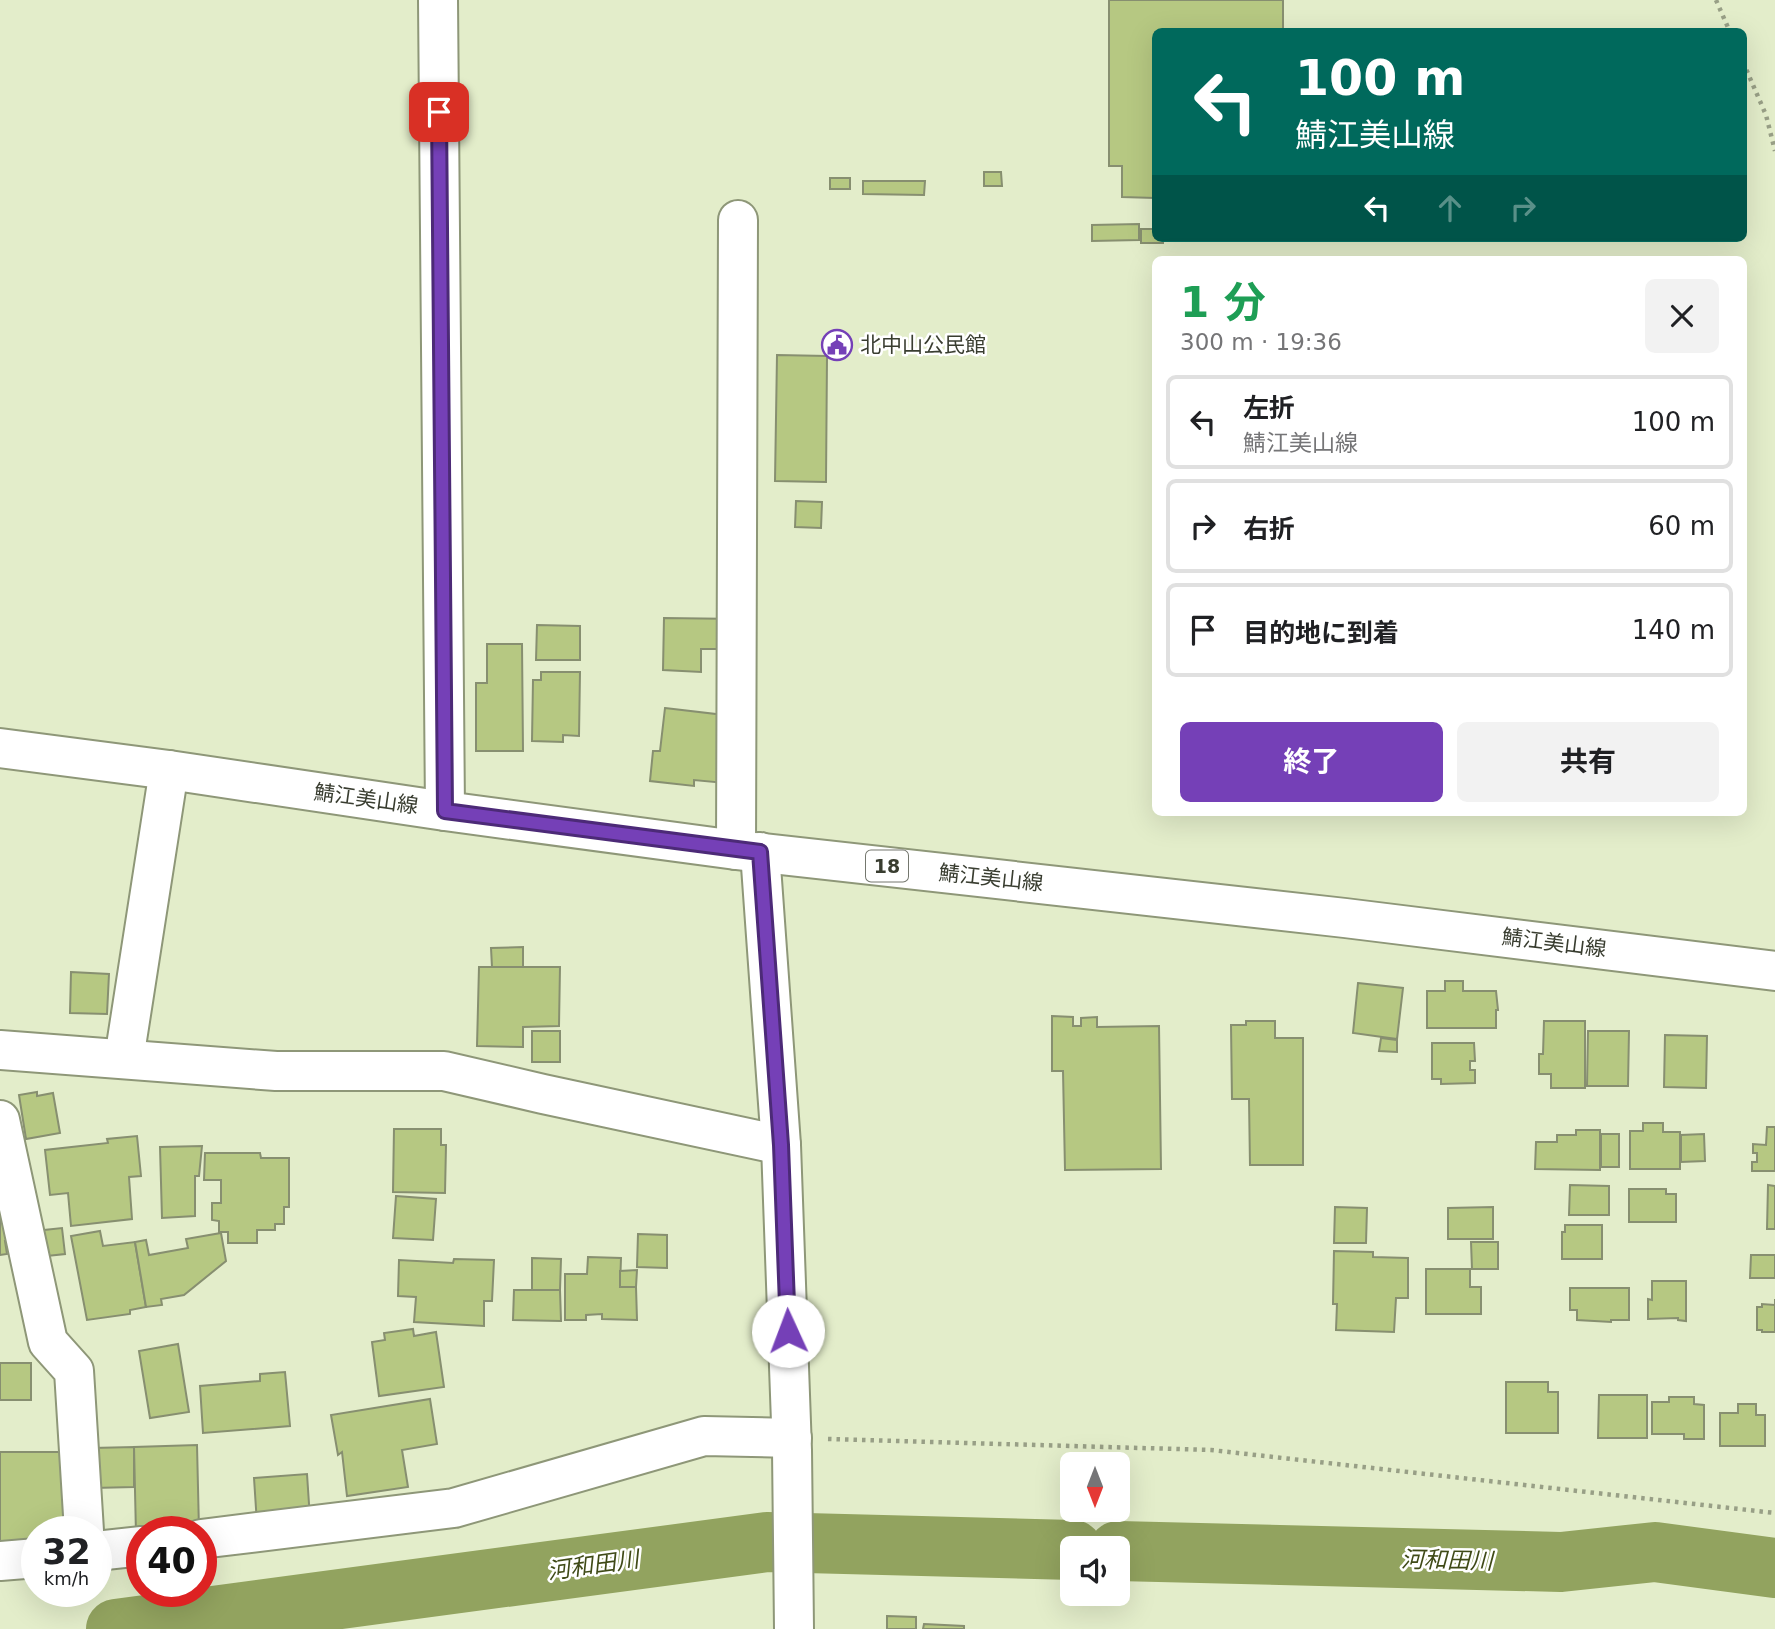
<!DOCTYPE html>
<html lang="ja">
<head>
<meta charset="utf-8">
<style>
	:root { --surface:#fff; --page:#f2f2f2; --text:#202124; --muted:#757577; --line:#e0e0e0; --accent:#7540b7 }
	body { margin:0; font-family:"DejaVu Sans","Noto Sans JP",sans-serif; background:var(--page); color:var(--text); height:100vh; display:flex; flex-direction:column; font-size:26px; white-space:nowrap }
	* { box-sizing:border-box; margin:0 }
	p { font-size:23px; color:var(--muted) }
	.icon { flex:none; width:38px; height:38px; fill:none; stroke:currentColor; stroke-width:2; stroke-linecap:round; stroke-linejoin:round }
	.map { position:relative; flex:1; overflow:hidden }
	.details { position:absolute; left:1152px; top:256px; width:595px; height:560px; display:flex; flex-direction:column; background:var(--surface); border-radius:10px; box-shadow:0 7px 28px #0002 }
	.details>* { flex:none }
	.hud { position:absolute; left:1152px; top:28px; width:595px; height:214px; border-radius:10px; box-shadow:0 7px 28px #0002; background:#00695c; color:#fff; overflow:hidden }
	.needle { width:46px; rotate:180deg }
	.controls { position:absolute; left:1060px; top:1452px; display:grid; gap:14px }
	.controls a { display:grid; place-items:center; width:70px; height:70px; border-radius:10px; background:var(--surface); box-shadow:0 7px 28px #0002; font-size:35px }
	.speed { position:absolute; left:21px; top:1516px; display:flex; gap:14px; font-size:35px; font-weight:700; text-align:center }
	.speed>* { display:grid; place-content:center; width:91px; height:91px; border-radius:50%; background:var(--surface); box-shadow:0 7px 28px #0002; line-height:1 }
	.speed small { font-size:18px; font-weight:400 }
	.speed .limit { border:10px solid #d22; background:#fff; color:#111 }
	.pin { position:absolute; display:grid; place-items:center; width:60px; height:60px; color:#fff; margin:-30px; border-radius:14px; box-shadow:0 4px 10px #0006 }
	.me { position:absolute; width:77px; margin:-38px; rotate:358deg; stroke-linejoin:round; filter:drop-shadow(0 0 5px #0008) }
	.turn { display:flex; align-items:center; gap:24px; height:147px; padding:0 28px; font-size:32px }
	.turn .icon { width:91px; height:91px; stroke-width:2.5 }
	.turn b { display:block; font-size:49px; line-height:60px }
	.lanes { display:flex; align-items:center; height:66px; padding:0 28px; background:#0003; justify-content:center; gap:35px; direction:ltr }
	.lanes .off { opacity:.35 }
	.round { display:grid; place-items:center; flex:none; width:74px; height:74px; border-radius:10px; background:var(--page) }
	.headline { display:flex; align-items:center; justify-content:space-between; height:119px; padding:0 28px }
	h1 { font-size:42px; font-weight:700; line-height:52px; color:#1e9e55 }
	.button { display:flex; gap:14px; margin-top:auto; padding:14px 28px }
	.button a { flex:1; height:80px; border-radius:10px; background:var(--accent); color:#fff; font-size:28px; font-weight:700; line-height:80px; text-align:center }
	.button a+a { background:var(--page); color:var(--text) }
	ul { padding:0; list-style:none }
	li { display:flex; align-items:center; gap:21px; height:94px; margin:0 14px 10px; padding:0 14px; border:4px solid var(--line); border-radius:10px }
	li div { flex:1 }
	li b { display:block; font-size:26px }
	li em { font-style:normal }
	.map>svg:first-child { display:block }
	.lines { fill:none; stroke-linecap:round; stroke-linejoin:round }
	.river { stroke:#92a35f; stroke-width:60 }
	.building { fill:#b6c882; stroke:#878f70; stroke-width:2 }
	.minor-casing { stroke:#8e9778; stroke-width:42 }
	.major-casing { stroke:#8e9778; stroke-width:42 }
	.path { stroke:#989f86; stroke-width:4.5; stroke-dasharray:3.5 5; stroke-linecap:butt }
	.minor { stroke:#fff; stroke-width:38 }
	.major { stroke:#fff; stroke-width:38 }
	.route-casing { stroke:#4c2a77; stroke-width:18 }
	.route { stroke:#7540b7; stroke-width:12 }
	.labels { text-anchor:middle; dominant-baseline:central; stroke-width:5; stroke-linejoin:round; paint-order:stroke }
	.shield { fill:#fff; stroke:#74776e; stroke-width:2 }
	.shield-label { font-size:19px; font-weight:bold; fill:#393d30 }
	.poi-label { font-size:21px; fill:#393d30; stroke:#fff; text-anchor:start }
	.street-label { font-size:21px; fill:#393d30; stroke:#fff }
	.water-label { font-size:23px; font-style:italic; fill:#3f4a17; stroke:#fff }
</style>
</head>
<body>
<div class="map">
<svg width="1775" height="1629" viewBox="0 0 1775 1629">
	<rect width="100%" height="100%" fill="#e3edca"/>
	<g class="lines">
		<g class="river">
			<polyline points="1118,1551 1561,1562 1655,1552 1775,1568"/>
			<polyline points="116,1629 767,1542 1073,1550"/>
		</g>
	</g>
	<g class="building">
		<polygon points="1109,0 1283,0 1283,32 1155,32 1155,198 1122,197 1122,166 1109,166"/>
		<polygon points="984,172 1001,172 1002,186 984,186"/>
		<rect x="830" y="178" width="20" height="11"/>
		<polygon points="863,181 925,181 924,195 863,194"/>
		<polygon points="1139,224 1139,240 1092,241 1092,225"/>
		<polygon points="1141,229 1155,229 1155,238 1163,238 1163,243 1141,243"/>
		<polygon points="777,355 827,356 826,482 775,481"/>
		<polygon points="796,501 822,502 821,528 795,527"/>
		<polygon points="664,618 740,619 739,649 701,649 701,672 663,670"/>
		<polygon points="537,625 580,626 580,660 536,660"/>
		<polygon points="487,644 522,644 523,751 476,751 476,683 487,683"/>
		<polygon points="541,672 580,672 579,736 563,735 563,742 532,741 533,680 541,680"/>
		<polygon points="665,708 724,715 725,783 694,780 694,786 650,781 653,751 660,751"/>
		<polygon points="523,947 523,967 492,967 491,948"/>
		<polygon points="479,967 560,967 559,1026 523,1027 523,1047 477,1046"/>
		<polygon points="71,972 109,974 107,1014 70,1013"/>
		<polygon points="1445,981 1463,981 1463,991 1496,991 1498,1010 1496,1010 1496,1028 1427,1028 1427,991 1445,991"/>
		<polygon points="1358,983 1403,988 1397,1039 1353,1033"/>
		<polygon points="1052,1016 1073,1017 1073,1026 1081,1026 1081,1018 1097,1017 1097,1027 1159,1026 1161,1169 1065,1170 1063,1071 1052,1071"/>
		<polygon points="1246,1021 1275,1021 1275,1038 1303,1038 1303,1165 1250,1165 1249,1099 1232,1099 1231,1025 1246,1025"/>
		<polygon points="1544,1021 1585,1021 1585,1088 1551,1088 1551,1074 1539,1074 1539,1054 1543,1054"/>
		<rect x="532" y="1031" width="28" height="31"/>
		<polygon points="1588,1031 1629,1031 1628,1086 1587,1086"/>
		<polygon points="1665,1035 1707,1036 1706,1088 1664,1087"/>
		<polygon points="1381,1038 1397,1040 1397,1052 1379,1051"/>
		<polygon points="1432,1043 1474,1043 1475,1061 1470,1061 1470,1070 1475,1070 1475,1083 1441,1084 1441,1079 1432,1079"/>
		<polygon points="37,1092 37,1096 53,1093 60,1133 26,1139 19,1095"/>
		<polygon points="1643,1123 1663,1123 1663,1132 1680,1132 1680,1169 1630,1169 1630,1131 1643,1131"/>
		<polygon points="1767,1127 1775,1127 1775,1171 1752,1171 1752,1162 1757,1162 1757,1153 1753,1153 1753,1144 1766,1145"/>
		<polygon points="394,1129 441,1129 441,1145 446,1145 445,1193 393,1192"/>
		<polygon points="1576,1130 1600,1130 1600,1170 1535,1169 1536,1142 1557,1142 1557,1135 1576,1135"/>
		<rect x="1601" y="1134" width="18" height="33"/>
		<polygon points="1704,1134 1705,1161 1681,1162 1681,1135"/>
		<polygon points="137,1136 141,1176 129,1177 132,1219 71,1226 68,1193 50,1195 45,1150 108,1143 107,1139"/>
		<polygon points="202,1146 199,1176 195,1176 195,1216 162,1218 160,1147"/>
		<polygon points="205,1153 260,1153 261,1158 289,1158 289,1207 284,1207 284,1224 275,1224 275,1230 257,1230 257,1243 228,1243 228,1232 219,1232 219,1221 212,1220 212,1203 221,1203 221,1180 204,1180"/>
		<polygon points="1570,1185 1609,1186 1609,1215 1569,1215"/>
		<polygon points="1768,1185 1775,1186 1775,1229 1767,1229"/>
		<polygon points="1629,1189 1666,1189 1666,1194 1676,1194 1676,1222 1629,1222"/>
		<polygon points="396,1196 436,1199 433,1240 393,1238"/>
		<polygon points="0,1207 8,1241 5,1241 7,1254 0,1255"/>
		<polygon points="1335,1207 1367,1208 1366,1243 1334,1243"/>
		<polygon points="1493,1207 1493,1239 1448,1239 1448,1208"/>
		<polygon points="1565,1225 1602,1225 1602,1259 1562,1259 1562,1232 1565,1232"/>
		<polygon points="62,1228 65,1254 38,1257 35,1231"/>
		<polygon points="100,1231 103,1246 135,1242 146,1307 130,1310 130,1314 87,1320 71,1236"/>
		<polygon points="221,1233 226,1261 184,1295 161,1299 162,1305 146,1307 135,1242 146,1240 149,1255 188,1248 186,1239"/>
		<polygon points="638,1234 667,1235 667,1268 637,1267"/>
		<polygon points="1471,1242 1498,1242 1498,1269 1472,1269"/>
		<polygon points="1334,1251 1373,1252 1373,1257 1408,1258 1408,1298 1396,1298 1394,1332 1336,1330 1337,1304 1333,1304"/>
		<polygon points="1751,1255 1775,1255 1775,1278 1750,1278"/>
		<polygon points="588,1257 621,1258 620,1287 636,1287 637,1320 602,1319 602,1314 586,1315 586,1320 565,1320 565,1274 587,1274"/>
		<polygon points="532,1258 561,1259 560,1290 532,1290"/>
		<polygon points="454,1259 494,1260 492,1301 484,1301 484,1326 414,1322 416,1297 398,1296 399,1260 453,1263"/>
		<polygon points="1426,1269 1470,1269 1470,1287 1481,1287 1481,1314 1426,1314"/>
		<polygon points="637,1270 636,1287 620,1287 620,1271"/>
		<polygon points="1652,1281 1686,1281 1686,1321 1678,1320 1678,1318 1648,1319 1648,1299 1652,1300"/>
		<polygon points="1570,1288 1629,1288 1629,1320 1611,1320 1611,1322 1577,1320 1577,1310 1570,1310"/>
		<polygon points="514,1290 560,1290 561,1321 513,1320"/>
		<polygon points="1775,1299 1775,1332 1762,1332 1762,1330 1757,1330 1757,1307 1762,1307 1762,1304 1775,1305"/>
		<polygon points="413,1329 414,1336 436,1332 444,1387 379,1396 372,1342 385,1340 384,1333"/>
		<polygon points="178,1344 189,1412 150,1418 139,1351"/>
		<rect x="0" y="1363" width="31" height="37"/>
		<polygon points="285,1372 290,1426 203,1433 200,1386 260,1381 260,1374"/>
		<polygon points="1506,1382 1548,1382 1548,1392 1558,1392 1558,1433 1506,1433"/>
		<polygon points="1599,1395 1647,1395 1647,1438 1598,1438"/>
		<polygon points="1669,1397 1694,1397 1694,1404 1704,1405 1704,1439 1684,1439 1684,1434 1652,1434 1652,1402 1669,1402"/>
		<polygon points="430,1399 437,1444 402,1450 408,1487 347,1496 342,1452 338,1455 331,1415"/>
		<polygon points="1738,1404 1756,1404 1756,1415 1765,1415 1765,1446 1720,1446 1720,1413 1738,1413"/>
		<polygon points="197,1445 199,1530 142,1531 136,1534 134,1447"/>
		<polygon points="134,1447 134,1487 93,1488 92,1448"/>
		<polygon points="0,1452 70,1452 66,1531 37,1531 37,1554 0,1553"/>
		<polygon points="307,1474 310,1519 257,1524 254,1478"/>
		<polygon points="887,1616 916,1617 916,1629 887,1629"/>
		<polygon points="924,1624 964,1626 964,1629 923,1629"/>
	</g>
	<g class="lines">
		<g class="minor-casing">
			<g id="minor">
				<polyline points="438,0 445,811"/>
				<polyline points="736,850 738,220"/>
				<polyline points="760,852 781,1145 792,1450 794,1629"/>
				<polyline points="0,1050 276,1071 444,1071 543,1094 781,1145"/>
				<polyline points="124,1059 169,770"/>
				<polyline points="0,1120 48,1342 74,1371 84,1531"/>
				<polyline points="201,1539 454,1508 704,1436 792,1438"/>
				<polyline points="96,1551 142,1546"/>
				<polyline points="0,1561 37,1558"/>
			</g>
		</g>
		<g class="major-casing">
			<polyline id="major" points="0,748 169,770 445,811 736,850 1345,918 1775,971"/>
		</g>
		<g class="path">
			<polyline points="1716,0 1730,32"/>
			<polyline points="1743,62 1766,115 1775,151"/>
			<polyline points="828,1439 1211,1450 1775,1513"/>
		</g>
		<use href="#minor" class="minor"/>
		<use href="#major" class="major"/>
	</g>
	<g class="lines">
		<g class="route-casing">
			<polyline id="route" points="439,112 445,811 760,852 781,1145 788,1331"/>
		</g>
		<use href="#route" class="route"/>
	</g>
	<defs>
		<g id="civic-ring" transform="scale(1.575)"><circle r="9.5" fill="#fff" stroke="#7540b7" stroke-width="1.5"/><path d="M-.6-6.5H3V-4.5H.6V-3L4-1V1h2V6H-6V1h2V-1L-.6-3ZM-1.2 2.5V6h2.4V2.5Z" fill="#7540b7"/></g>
	</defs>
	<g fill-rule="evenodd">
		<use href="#civic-ring" x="837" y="345"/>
	</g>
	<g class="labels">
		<rect class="shield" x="866" y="850.5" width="42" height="31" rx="5"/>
		<g class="shield-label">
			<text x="887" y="866">18</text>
		</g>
		<g class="poi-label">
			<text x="860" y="345">北中山公民館</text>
		</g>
		<g class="street-label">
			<text transform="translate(366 799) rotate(8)">鯖江美山線</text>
			<text transform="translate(991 878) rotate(6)">鯖江美山線</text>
			<text transform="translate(1554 943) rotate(7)">鯖江美山線</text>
		</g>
		<g class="water-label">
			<text transform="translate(1447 1560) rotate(1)">河和田川</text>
			<text transform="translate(593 1565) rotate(-8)">河和田川</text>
		</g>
	</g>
</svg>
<div class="controls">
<a><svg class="needle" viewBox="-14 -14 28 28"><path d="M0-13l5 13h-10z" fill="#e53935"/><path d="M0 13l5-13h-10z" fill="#757577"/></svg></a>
<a><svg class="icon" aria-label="sound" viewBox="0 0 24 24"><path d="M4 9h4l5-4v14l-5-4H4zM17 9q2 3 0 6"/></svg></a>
</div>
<div class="speed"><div>32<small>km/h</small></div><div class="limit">40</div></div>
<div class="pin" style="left:439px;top:112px;background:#d93025"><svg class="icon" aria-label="arrive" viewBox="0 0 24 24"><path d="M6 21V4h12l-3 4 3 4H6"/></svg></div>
<svg class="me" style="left:788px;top:1331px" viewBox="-20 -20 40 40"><circle r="19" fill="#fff"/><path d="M0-13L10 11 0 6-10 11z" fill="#7540b7"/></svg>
<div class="hud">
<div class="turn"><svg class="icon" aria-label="left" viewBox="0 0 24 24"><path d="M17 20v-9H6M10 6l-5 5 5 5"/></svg><div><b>100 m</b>鯖江美山線</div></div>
<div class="lanes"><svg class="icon" aria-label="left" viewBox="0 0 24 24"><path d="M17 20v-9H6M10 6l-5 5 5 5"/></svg><svg class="icon off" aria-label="ahead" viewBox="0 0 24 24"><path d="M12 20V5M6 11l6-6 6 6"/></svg><svg class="icon off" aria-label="right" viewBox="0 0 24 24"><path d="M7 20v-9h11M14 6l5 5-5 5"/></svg></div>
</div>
<section class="details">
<div class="headline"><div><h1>1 分</h1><p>300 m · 19:36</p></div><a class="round"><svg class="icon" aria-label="close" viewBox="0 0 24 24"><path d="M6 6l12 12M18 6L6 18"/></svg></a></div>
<ul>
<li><svg class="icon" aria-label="left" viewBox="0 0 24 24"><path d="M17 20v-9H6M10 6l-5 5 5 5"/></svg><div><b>左折</b><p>鯖江美山線</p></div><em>100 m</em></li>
<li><svg class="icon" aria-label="right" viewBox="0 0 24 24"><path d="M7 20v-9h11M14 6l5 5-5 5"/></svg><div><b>右折</b></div><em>60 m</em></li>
<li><svg class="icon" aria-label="arrive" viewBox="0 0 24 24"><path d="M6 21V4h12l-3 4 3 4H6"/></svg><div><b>目的地に到着</b></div><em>140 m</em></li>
</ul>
<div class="button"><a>終了</a><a>共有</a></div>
</section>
</div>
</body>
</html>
